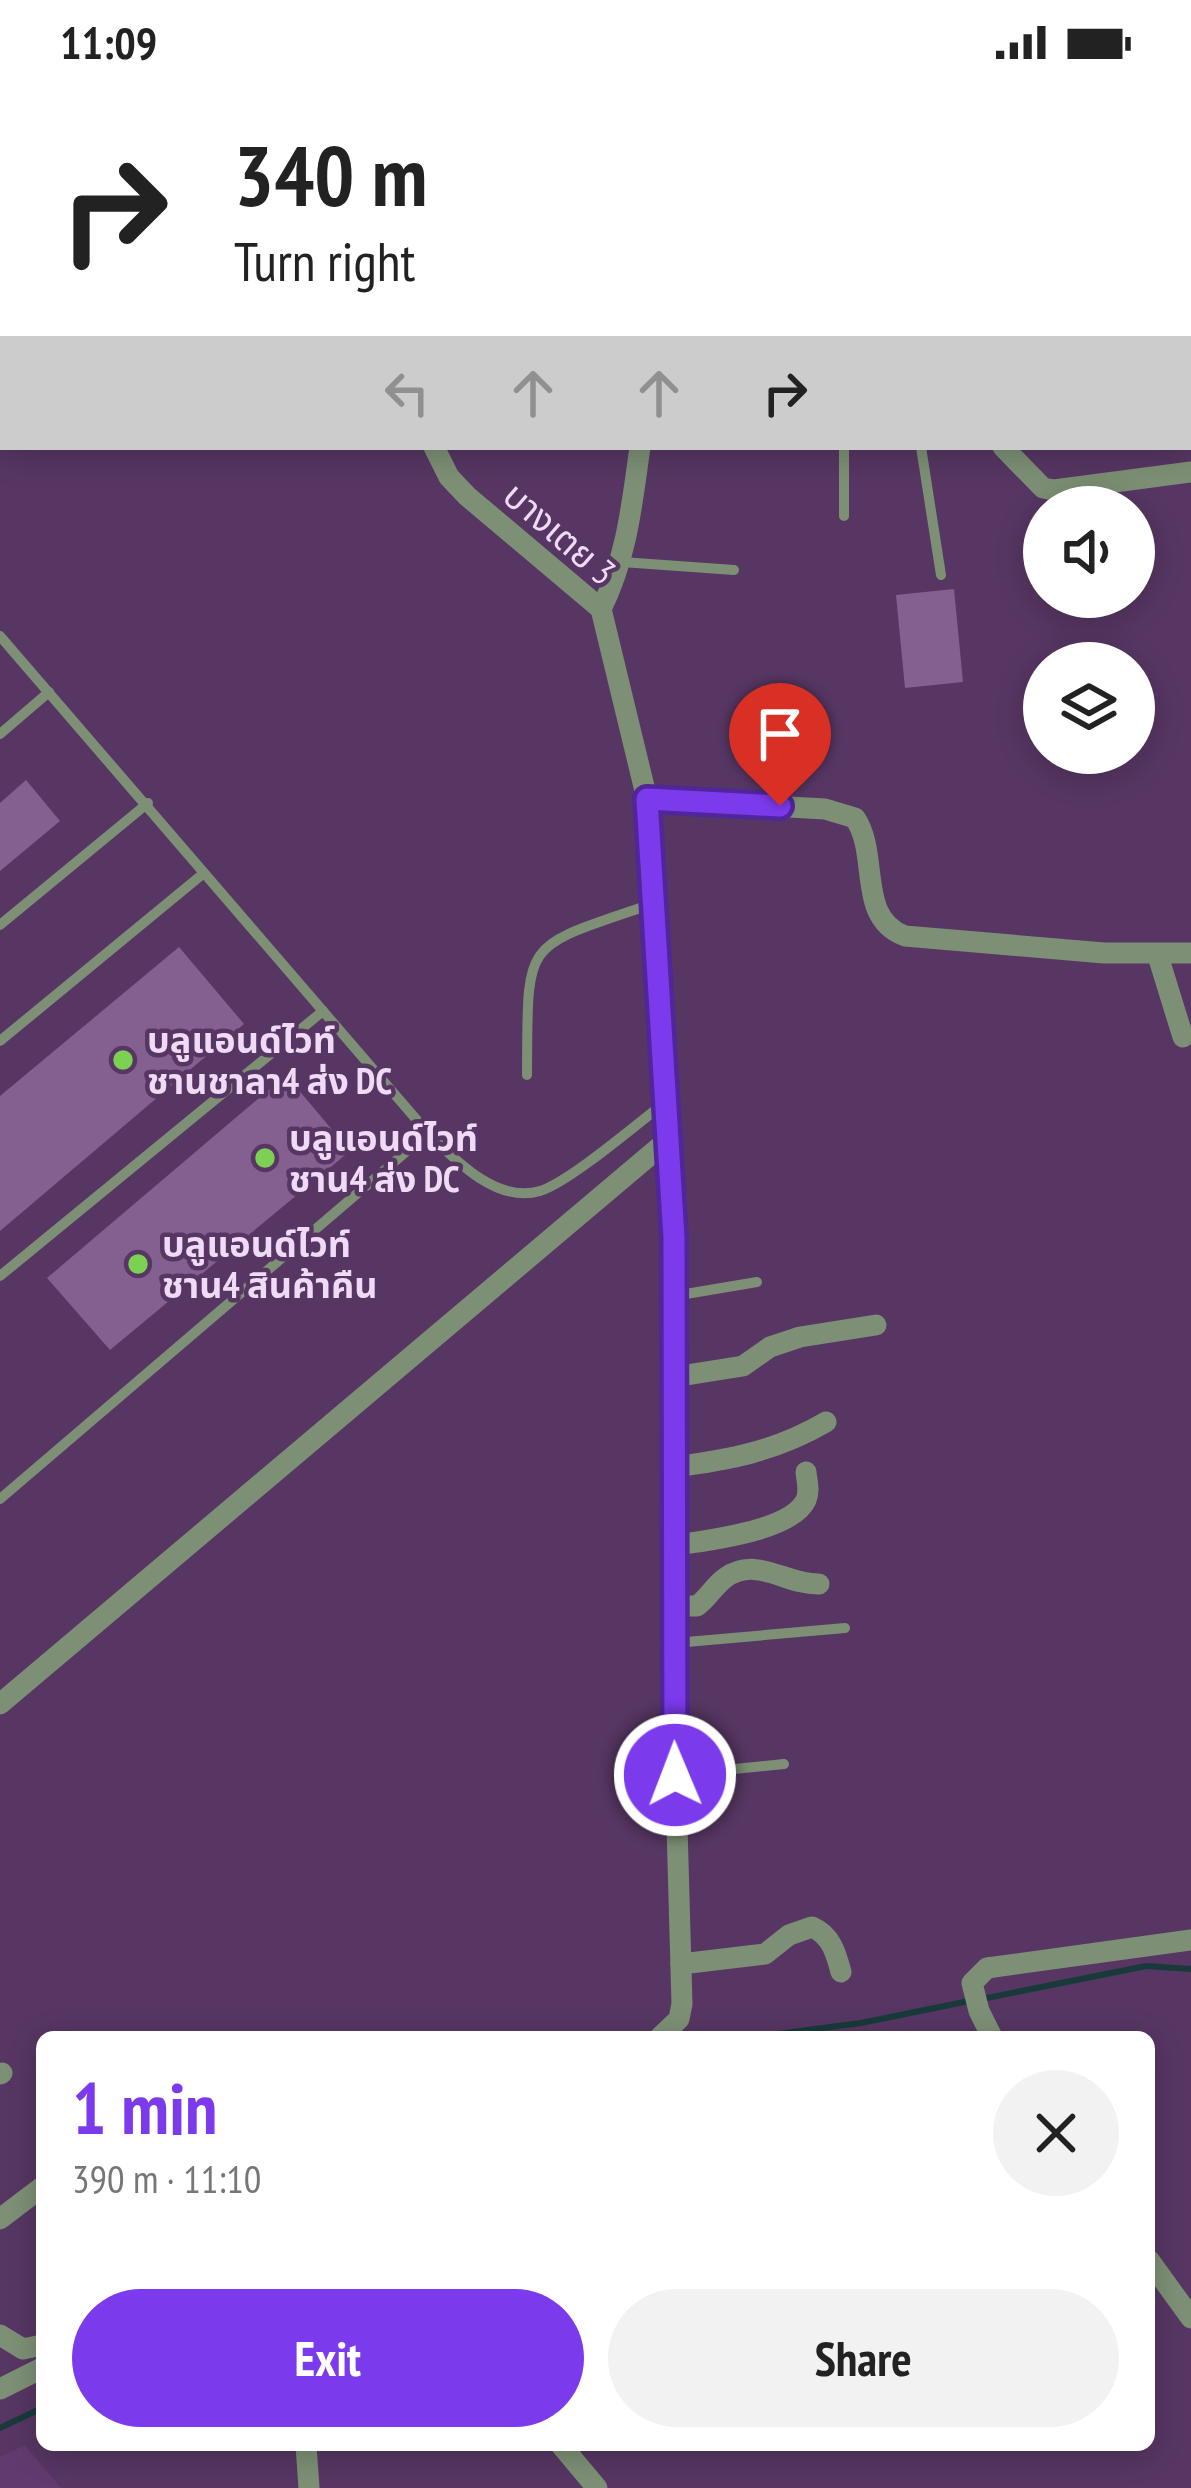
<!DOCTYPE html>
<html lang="en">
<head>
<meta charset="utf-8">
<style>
	:root { --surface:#fff; --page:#f2f2f2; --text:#222; --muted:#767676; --accent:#7c3aed }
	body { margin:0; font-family:"PT Sans Narrow","Noto Sans Thai",sans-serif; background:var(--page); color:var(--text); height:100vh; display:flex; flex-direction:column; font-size:45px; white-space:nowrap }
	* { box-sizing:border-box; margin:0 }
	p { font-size:39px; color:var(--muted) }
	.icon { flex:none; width:66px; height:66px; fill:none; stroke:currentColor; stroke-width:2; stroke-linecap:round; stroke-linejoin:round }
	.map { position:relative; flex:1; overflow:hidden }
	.drawer { position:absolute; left:36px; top:1947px; width:1119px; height:420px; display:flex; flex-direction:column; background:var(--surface); border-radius:18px; box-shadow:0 6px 30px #0003 }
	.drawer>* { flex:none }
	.top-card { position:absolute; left:0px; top:0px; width:1191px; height:366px; box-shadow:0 6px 30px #0003; background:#fff; color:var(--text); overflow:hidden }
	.controls { position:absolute; left:1023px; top:402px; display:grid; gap:24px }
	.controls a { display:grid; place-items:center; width:132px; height:132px; border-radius:50%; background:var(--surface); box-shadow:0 6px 30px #0003; font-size:60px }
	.pin { position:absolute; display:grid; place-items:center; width:102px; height:102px; color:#fff; margin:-123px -51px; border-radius:50% 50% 50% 0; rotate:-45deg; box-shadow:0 0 12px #0007 }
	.pin .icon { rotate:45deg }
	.me { position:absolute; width:132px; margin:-66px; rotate:359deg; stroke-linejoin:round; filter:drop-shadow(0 0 9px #0008) }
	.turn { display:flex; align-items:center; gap:42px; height:252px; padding:0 36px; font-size:54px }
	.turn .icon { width:156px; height:156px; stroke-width:2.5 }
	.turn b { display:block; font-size:84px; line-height:102px }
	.lanes { display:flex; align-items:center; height:114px; padding:0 36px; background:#0003; justify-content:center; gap:60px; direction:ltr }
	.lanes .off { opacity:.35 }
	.round { display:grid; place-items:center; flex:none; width:126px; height:126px; border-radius:63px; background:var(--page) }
	.headline { display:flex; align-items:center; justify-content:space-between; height:204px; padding:0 36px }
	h1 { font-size:72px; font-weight:700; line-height:90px; color:var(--accent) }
	.primary-button { display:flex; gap:24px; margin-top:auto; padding:24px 36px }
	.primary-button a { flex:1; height:138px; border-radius:72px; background:var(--accent); color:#fff; font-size:48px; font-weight:700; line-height:138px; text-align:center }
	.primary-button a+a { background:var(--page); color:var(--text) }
	.status { display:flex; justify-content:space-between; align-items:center; height:84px; padding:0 60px; background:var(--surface); direction:ltr }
	.status svg { height:33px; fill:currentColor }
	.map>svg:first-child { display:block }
	.built { fill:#613b6f }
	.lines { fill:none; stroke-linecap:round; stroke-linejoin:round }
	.stream { stroke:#183a3a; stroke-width:6 }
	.building { fill:#836090 }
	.service { stroke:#7d9075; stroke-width:10 }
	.minor { stroke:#7d9075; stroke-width:21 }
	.route-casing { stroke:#51269a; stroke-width:30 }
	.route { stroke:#7c3aed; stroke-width:21 }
	.poi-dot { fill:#7cd155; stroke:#573663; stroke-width:4.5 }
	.labels { text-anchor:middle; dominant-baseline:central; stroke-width:9; stroke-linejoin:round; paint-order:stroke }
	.street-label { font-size:36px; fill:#efdbf6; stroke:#573663 }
	.poi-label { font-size:36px; font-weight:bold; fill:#efdbf6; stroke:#573663; text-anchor:start }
</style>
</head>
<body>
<div class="status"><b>11:09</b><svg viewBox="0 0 49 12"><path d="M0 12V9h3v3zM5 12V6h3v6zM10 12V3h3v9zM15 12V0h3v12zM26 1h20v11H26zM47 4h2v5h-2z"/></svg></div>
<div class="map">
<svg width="1191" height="2404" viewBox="0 0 1191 2404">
	<rect width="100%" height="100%" fill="#573663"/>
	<polygon class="built" points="25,2361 61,2404 0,2404 0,2373"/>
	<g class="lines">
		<g class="stream">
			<polyline points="982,1915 1146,1882 1191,1885"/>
			<polyline points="755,1953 861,1939 969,1917"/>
			<polyline points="0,2344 42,2324"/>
		</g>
	</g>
	<g class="building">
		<polygon points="954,505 963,598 905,604 896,511"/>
		<polygon points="26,696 60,737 0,787 0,719"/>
		<polygon points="179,863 244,940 0,1147 0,1012"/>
		<polygon points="286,991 350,1067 110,1266 47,1194"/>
	</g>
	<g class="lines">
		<g class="service">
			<polyline points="844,363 844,432"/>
			<polyline points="921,363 941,491"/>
			<polyline points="622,478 734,486"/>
			<path d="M 0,552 L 428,1049 C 455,1076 497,1120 540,1107 C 568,1099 637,1040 663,1020"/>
			<polyline points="0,650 49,608"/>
			<polyline points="0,841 148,719"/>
			<polyline points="0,957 204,789"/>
			<path d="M 527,991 C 528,852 521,865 652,820"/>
			<polyline points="0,1192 323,927"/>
			<polyline points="674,1212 757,1198"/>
			<polyline points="0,1415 428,1049"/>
			<polyline points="675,1559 845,1544"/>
			<polyline points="675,1691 784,1680"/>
		</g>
		<g class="minor">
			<polyline points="395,0 395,3"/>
			<polyline points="1188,96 1191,95"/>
			<polyline points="1188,309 1191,307"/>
			<polyline points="434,363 449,393 467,412 601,525 647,715 674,1154 673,1600 682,1920 679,1935 660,1953"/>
			<polyline points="1003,363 1043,404 1054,406 1191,388"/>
			<path d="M 601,525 C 627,473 632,420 640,363"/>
			<path d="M 647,715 L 825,725 L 855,734 C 880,771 856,834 905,852 L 1104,869 L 1191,869"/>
			<polyline points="1158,872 1183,953"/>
			<polyline points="674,1293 743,1282 770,1263 800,1253 876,1241"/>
			<path d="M 673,1383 C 730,1376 776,1367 826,1338"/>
			<path d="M 673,1462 C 705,1456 791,1448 806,1416 C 810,1407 807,1398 806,1388"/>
			<path d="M 673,1522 L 697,1522 C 708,1514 714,1502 725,1494 C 756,1471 786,1501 819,1500"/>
			<polyline points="0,1620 669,1055"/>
			<path d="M 681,1880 L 765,1870 L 789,1851 L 812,1843 C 831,1851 836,1869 841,1888"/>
			<polyline points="992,1953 979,1927 972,1899 987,1884 1191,1856"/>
			<polyline points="0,1990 2,1989"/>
			<polyline points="0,2135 42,2103"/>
			<polyline points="1149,2176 1191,2234"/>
			<polyline points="0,2251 23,2265 42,2261"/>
			<polyline points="0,2305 42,2284"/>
			<polyline points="306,2361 309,2404"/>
			<polyline points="561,2361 597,2404"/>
		</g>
	</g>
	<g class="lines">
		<g class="route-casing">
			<polyline id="route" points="675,1691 674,1154 647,715 780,722"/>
		</g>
		<use href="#route" class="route"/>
	</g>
	<g class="poi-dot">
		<circle cx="123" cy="976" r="12"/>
		<circle cx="265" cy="1074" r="12"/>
		<circle cx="138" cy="1180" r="12"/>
	</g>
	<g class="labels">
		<g class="street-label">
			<text transform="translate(560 449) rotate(41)">บางเตย 3</text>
		</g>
		<g class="poi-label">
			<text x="147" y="955">บลูแอนด์ไวท์<tspan x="147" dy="41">ชานชาลา4 ส่ง DC</tspan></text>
			<text x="289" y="1053">บลูแอนด์ไวท์<tspan x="289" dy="41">ชาน4 ส่ง DC</tspan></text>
			<text x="162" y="1159">บลูแอนด์ไวท์<tspan x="162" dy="41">ชาน4 สินค้าคืน</tspan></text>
		</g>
	</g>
</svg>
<div class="controls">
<a><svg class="icon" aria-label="sound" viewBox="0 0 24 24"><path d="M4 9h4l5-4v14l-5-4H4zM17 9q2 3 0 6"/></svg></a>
<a><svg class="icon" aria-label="layers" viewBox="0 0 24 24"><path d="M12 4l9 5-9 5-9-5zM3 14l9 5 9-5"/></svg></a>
</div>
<div class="pin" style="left:780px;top:722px;background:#d93025"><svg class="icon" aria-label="arrive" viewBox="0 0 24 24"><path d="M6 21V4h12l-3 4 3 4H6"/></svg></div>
<svg class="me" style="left:675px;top:1691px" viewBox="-20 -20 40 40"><circle r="17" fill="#7c3aed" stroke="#fff" stroke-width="3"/><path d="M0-11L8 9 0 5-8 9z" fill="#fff"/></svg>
<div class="top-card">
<div class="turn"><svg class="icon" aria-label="right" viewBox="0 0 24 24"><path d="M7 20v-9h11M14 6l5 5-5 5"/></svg><div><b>340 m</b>Turn right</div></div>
<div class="lanes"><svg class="icon off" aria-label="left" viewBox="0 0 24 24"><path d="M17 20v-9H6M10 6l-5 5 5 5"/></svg><svg class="icon off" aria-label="ahead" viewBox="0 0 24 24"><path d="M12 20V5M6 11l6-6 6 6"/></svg><svg class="icon off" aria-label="ahead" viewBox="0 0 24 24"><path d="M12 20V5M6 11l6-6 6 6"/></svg><svg class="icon" aria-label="right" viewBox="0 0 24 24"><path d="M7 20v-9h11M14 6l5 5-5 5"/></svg></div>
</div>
<section class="drawer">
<div class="headline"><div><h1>1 min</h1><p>390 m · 11:10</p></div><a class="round"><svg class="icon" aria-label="close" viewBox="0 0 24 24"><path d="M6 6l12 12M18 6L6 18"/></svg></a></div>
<div class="primary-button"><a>Exit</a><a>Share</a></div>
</section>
</div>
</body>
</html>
